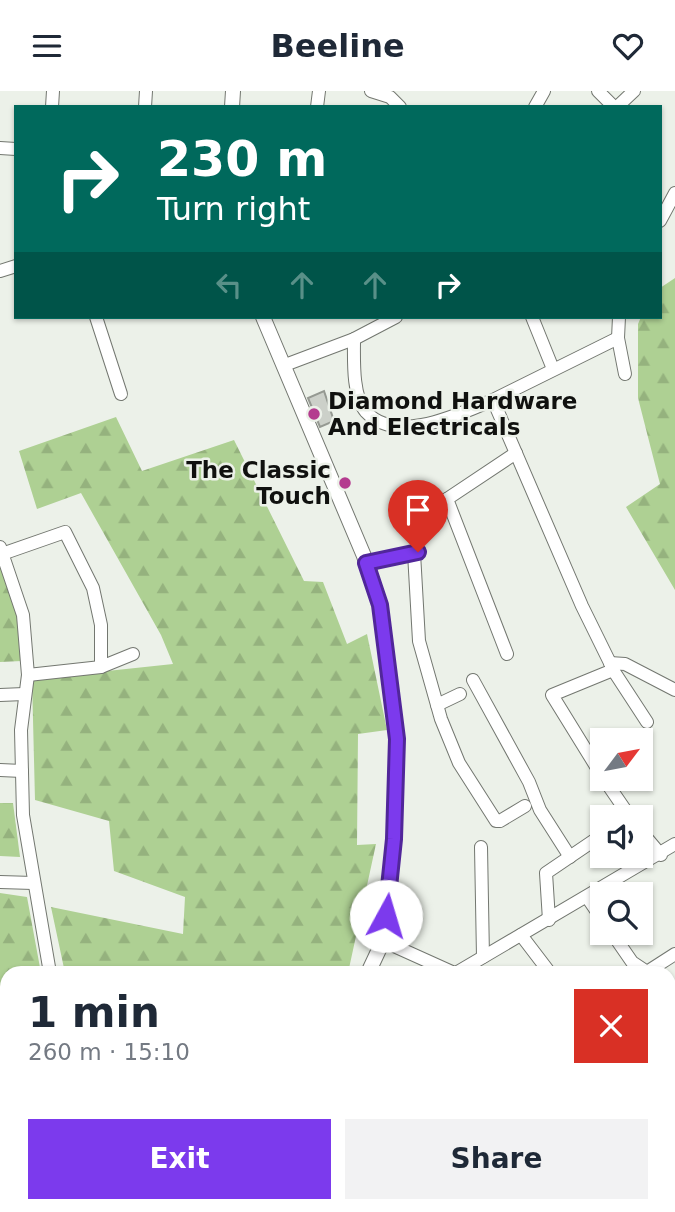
<!DOCTYPE html>
<html lang="en">
<head>
<meta charset="utf-8">
<style>
	:root { --surface:#fff; --page:#f2f2f3; --text:#1f2937; --muted:#747a83; --accent:#7c3aed }
	body { margin:0; font-family:"DejaVu Sans",sans-serif; background:var(--page); color:var(--text); height:100vh; display:flex; flex-direction:column; font-size:26px; white-space:nowrap }
	* { box-sizing:border-box; margin:0 }
	p { font-size:23px; color:var(--muted) }
	.icon { flex:none; width:38px; height:38px; fill:none; stroke:currentColor; stroke-width:2; stroke-linecap:round; stroke-linejoin:round }
	.map { position:relative; flex:1; overflow:hidden }
	.side { position:absolute; left:0px; top:875px; width:676px; height:247px; display:flex; flex-direction:column; background:var(--surface); border-radius:21px 21px 0 0; box-shadow:0 2px 5px #0004 }
	.side>* { flex:none }
	.banner { position:absolute; left:14px; top:14px; width:648px; height:214px; border-radius:0px; box-shadow:0 2px 5px #0004; background:#00695c; color:#fff; overflow:hidden }
	.needle { width:46px; rotate:58deg }
	.controls { position:absolute; left:590px; top:637px; display:grid; gap:14px }
	.controls a { display:grid; place-items:center; width:63px; height:63px; border-radius:0px; background:var(--surface); box-shadow:0 2px 5px #0004; font-size:35px }
	.pin { position:absolute; display:grid; place-items:center; width:60px; height:60px; color:#fff; margin:-72px -30px; border-radius:50% 50% 50% 0; rotate:-45deg; box-shadow:0 0 7px #0007 }
	.pin .icon { rotate:45deg }
	.me { position:absolute; width:77px; margin:-38px; rotate:6deg; stroke-linejoin:round; filter:drop-shadow(0 0 5px #0008) }
	.turn { display:flex; align-items:center; gap:24px; height:147px; padding:0 28px; font-size:32px }
	.turn .icon { width:91px; height:91px; stroke-width:2.5 }
	.turn b { display:block; font-size:49px; line-height:60px }
	.lanes { display:flex; align-items:center; height:66px; padding:0 28px; background:#0003; justify-content:center; gap:35px; direction:ltr }
	.lanes .off { opacity:.35 }
	.round { display:grid; place-items:center; flex:none; width:74px; height:74px; border-radius:0px; background:var(--page) }
	.head { display:flex; align-items:center; justify-content:space-between; height:119px; padding:0 28px }
	h1 { font-size:42px; font-weight:700; line-height:52px }
	.button { display:flex; gap:14px; margin-top:auto; padding:14px 28px }
	.button a { flex:1; height:80px; border-radius:0px; background:var(--accent); color:#fff; font-size:28px; font-weight:700; line-height:80px; text-align:center }
	.button a+a { background:var(--page); color:var(--text) }
	header { display:flex; justify-content:space-between; align-items:center; height:91px; padding:0 28px; background:var(--surface); font-size:32px; font-weight:700 }
	.map>svg:first-child { display:block }
	.forest { fill:url(#forest-firs) }
	.building { fill:#ccd0c9; stroke:#959992; stroke-width:2 }
	.lines { fill:none; stroke-linecap:round; stroke-linejoin:round }
	.service-casing { stroke:#737770; stroke-width:8 }
	.minor-casing { stroke:#737770; stroke-width:14 }
	.tertiary-casing { stroke:#737770; stroke-width:16 }
	.service { stroke:#fff; stroke-width:6 }
	.minor { stroke:#fff; stroke-width:12 }
	.tertiary { stroke:#fff; stroke-width:14 }
	.route-casing { stroke:#51269a; stroke-width:18 }
	.route { stroke:#7c3aed; stroke-width:12 }
	.poi-dot { fill:#b43b8f; stroke:#ecf1e9; stroke-width:2.5 }
	.labels { text-anchor:middle; dominant-baseline:central; stroke-width:5; stroke-linejoin:round; paint-order:stroke }
	.poi-label { font-size:23px; font-weight:bold; fill:#10110f; stroke:#ecf1e9; text-anchor:start }
</style>
</head>
<body>
<header><svg class="icon" aria-label="menu" viewBox="0 0 24 24"><path d="M4 6h16M4 12h16M4 18h16"/></svg>Beeline<svg class="icon" aria-label="heart" viewBox="0 0 24 24"><path d="M12 20l-8-8c-3-5 5-10 8-4 3-6 11-1 8 4z"/></svg></header>
<div class="map">
<svg width="675" height="1121" viewBox="0 0 675 1121">
	<defs>
		<pattern id="forest-firs" width="22" height="20" patternUnits="userSpaceOnUse" patternTransform="scale(1.75)"><rect width="22" height="20" fill="#aed093"/><path d="M5 1l3.5 6h-7zM16 11l3.5 6h-7z" fill="#95b27e"/></pattern>
	</defs>
	<rect width="100%" height="100%" fill="#ecf1e9"/>
	<g class="forest">
		<polygon points="675,187 675,499 626,416 660,393 638,307 638,233 641,226 660,226 660,197"/>
		<polygon points="116,326 142,380 234,349 304,490 323,491 347,553 367,543 387,639 358,643 357,754 376,753 348,882 65,882 51,816 183,843 185,806 114,780 109,730 35,709 32,588 173,573 161,544 81,402 37,418 19,360"/>
		<polygon points="0,470 18,519 22,570 0,571"/>
		<polygon points="0,712 13,712 20,766 0,765"/>
		<polygon points="0,802 27,806 41,882 7,882 7,1050 0,1062"/>
		<polygon points="675,1072 675,1121 613,1121 615,1115 668,1115 669,1074"/>
		<polygon points="7,1107 7,1115 164,1115 184,1121 0,1121 0,1116"/>
		<polygon points="337,1115 579,1115 576,1121 336,1121"/>
	</g>
	<polygon class="building" points="324,300 334,330 320,336 308,307"/>
	<g class="lines">
		<g class="service-casing">
			<polyline id="service" points="668,1061 675,1062"/>
		</g>
		<g class="minor-casing">
			<g id="minor">
				<polyline points="371,0 390,6 400,16"/>
				<polyline points="598,0 614,16"/>
				<polyline points="52,16 53,0"/>
				<polyline points="145,16 146,0"/>
				<polyline points="317,16 319,0"/>
				<polyline points="535,16 544,0"/>
				<polyline points="617,16 634,0"/>
				<polyline points="0,57 16,58"/>
				<polyline points="660,130 675,102"/>
				<polyline points="0,180 16,175"/>
				<polyline points="96,226 121,303"/>
				<polyline points="532,226 553,278"/>
				<polyline points="619,226 618,247 625,283"/>
				<path d="M 354,248 C 354,268 352,305 366,321 C 397,354 459,323 493,309 L 582,515 L 615,582 L 647,631"/>
				<polyline points="285,274 354,248 396,226"/>
				<polyline points="493,309 618,247"/>
				<polyline points="414,428 447,408"/>
				<polyline points="0,456 23,524 28,584 21,639 23,724 50,882"/>
				<polyline points="414,462 419,550 441,628 459,672 496,730 500,730 525,715"/>
				<polyline points="2,463 65,441 93,497 101,534 101,576"/>
				<polyline points="366,472 418,461"/>
				<polyline points="507,563 447,408 516,362"/>
				<polyline points="610,572 625,573 675,599"/>
				<polyline points="28,584 101,576 133,563"/>
				<polyline points="473,589 529,691 540,719 570,766"/>
				<polyline points="0,604 24,603"/>
				<polyline points="437,614 460,603"/>
				<polyline points="0,679 22,680"/>
				<polyline points="602,685 552,604 613,579"/>
				<polyline points="604,688 630,726"/>
				<polyline points="640,739 661,764"/>
				<polyline points="481,756 483,866"/>
				<polyline points="0,791 33,792"/>
				<polyline points="587,806 602,828"/>
				<polyline points="549,829 546,782 602,744"/>
				<polyline points="612,842 632,871 647,881 675,863"/>
				<polyline points="521,844 550,882"/>
				<polyline points="383,850 454,882"/>
				<polyline points="456,882 675,753"/>
				<polyline points="0,1090 7,1079"/>
				<polyline points="593,1121 595,1115"/>
			</g>
		</g>
		<g class="tertiary-casing">
			<g id="tertiary">
				<polyline points="232,16 233,0"/>
				<polyline points="263,226 364,465 380,514 397,648 394,748 383,850 368,882"/>
				<polyline points="310,1121 311,1115"/>
			</g>
		</g>
		<use href="#service" class="service"/>
		<use href="#minor" class="minor"/>
		<use href="#tertiary" class="tertiary"/>
	</g>
	<g class="lines">
		<g class="route-casing">
			<polyline id="route" points="386,825 394,748 397,648 380,514 366,472 418,461"/>
		</g>
		<use href="#route" class="route"/>
	</g>
	<g class="poi-dot">
		<circle cx="314" cy="323" r="7"/>
		<circle cx="345" cy="392" r="7"/>
	</g>
	<g class="labels">
		<g class="poi-label">
			<text x="328" y="310">Diamond Hardware<tspan x="328" dy="26">And Electricals</tspan></text>
			<text x="331" y="379" text-anchor="end">The Classic<tspan x="331" dy="26">Touch</tspan></text>
		</g>
	</g>
</svg>
<div class="controls">
<a><svg class="needle" viewBox="-14 -14 28 28"><path d="M0-13l5 13h-10z" fill="#e53935"/><path d="M0 13l5-13h-10z" fill="#747a83"/></svg></a>
<a><svg class="icon" aria-label="sound" viewBox="0 0 24 24"><path d="M4 9h4l5-4v14l-5-4H4zM17 9q2 3 0 6"/></svg></a>
<a><svg class="icon" aria-label="search" viewBox="0 0 24 24"><circle cx="10" cy="10" r="6"/><path d="M15 15l6 6"/></svg></a>
</div>
<div class="pin" style="left:418px;top:461px;background:#d93025"><svg class="icon" aria-label="arrive" viewBox="0 0 24 24"><path d="M6 21V4h12l-3 4 3 4H6"/></svg></div>
<svg class="me" style="left:386px;top:825px" viewBox="-20 -20 40 40"><circle r="19" fill="#fff"/><path d="M0-13L10 11 0 6-10 11z" fill="#7c3aed"/></svg>
<div class="banner">
<div class="turn"><svg class="icon" aria-label="right" viewBox="0 0 24 24"><path d="M7 20v-9h11M14 6l5 5-5 5"/></svg><div><b>230 m</b>Turn right</div></div>
<div class="lanes"><svg class="icon off" aria-label="left" viewBox="0 0 24 24"><path d="M17 20v-9H6M10 6l-5 5 5 5"/></svg><svg class="icon off" aria-label="ahead" viewBox="0 0 24 24"><path d="M12 20V5M6 11l6-6 6 6"/></svg><svg class="icon off" aria-label="ahead" viewBox="0 0 24 24"><path d="M12 20V5M6 11l6-6 6 6"/></svg><svg class="icon" aria-label="right" viewBox="0 0 24 24"><path d="M7 20v-9h11M14 6l5 5-5 5"/></svg></div>
</div>
<section class="side">
<div class="head"><div><h1>1 min</h1><p>260 m · 15:10</p></div><a class="round" style="background:#d93025;color:#fff"><svg class="icon" aria-label="close" viewBox="0 0 24 24"><path d="M6 6l12 12M18 6L6 18"/></svg></a></div>
<div class="button"><a>Exit</a><a>Share</a></div>
</section>
</div>
</body>
</html>
